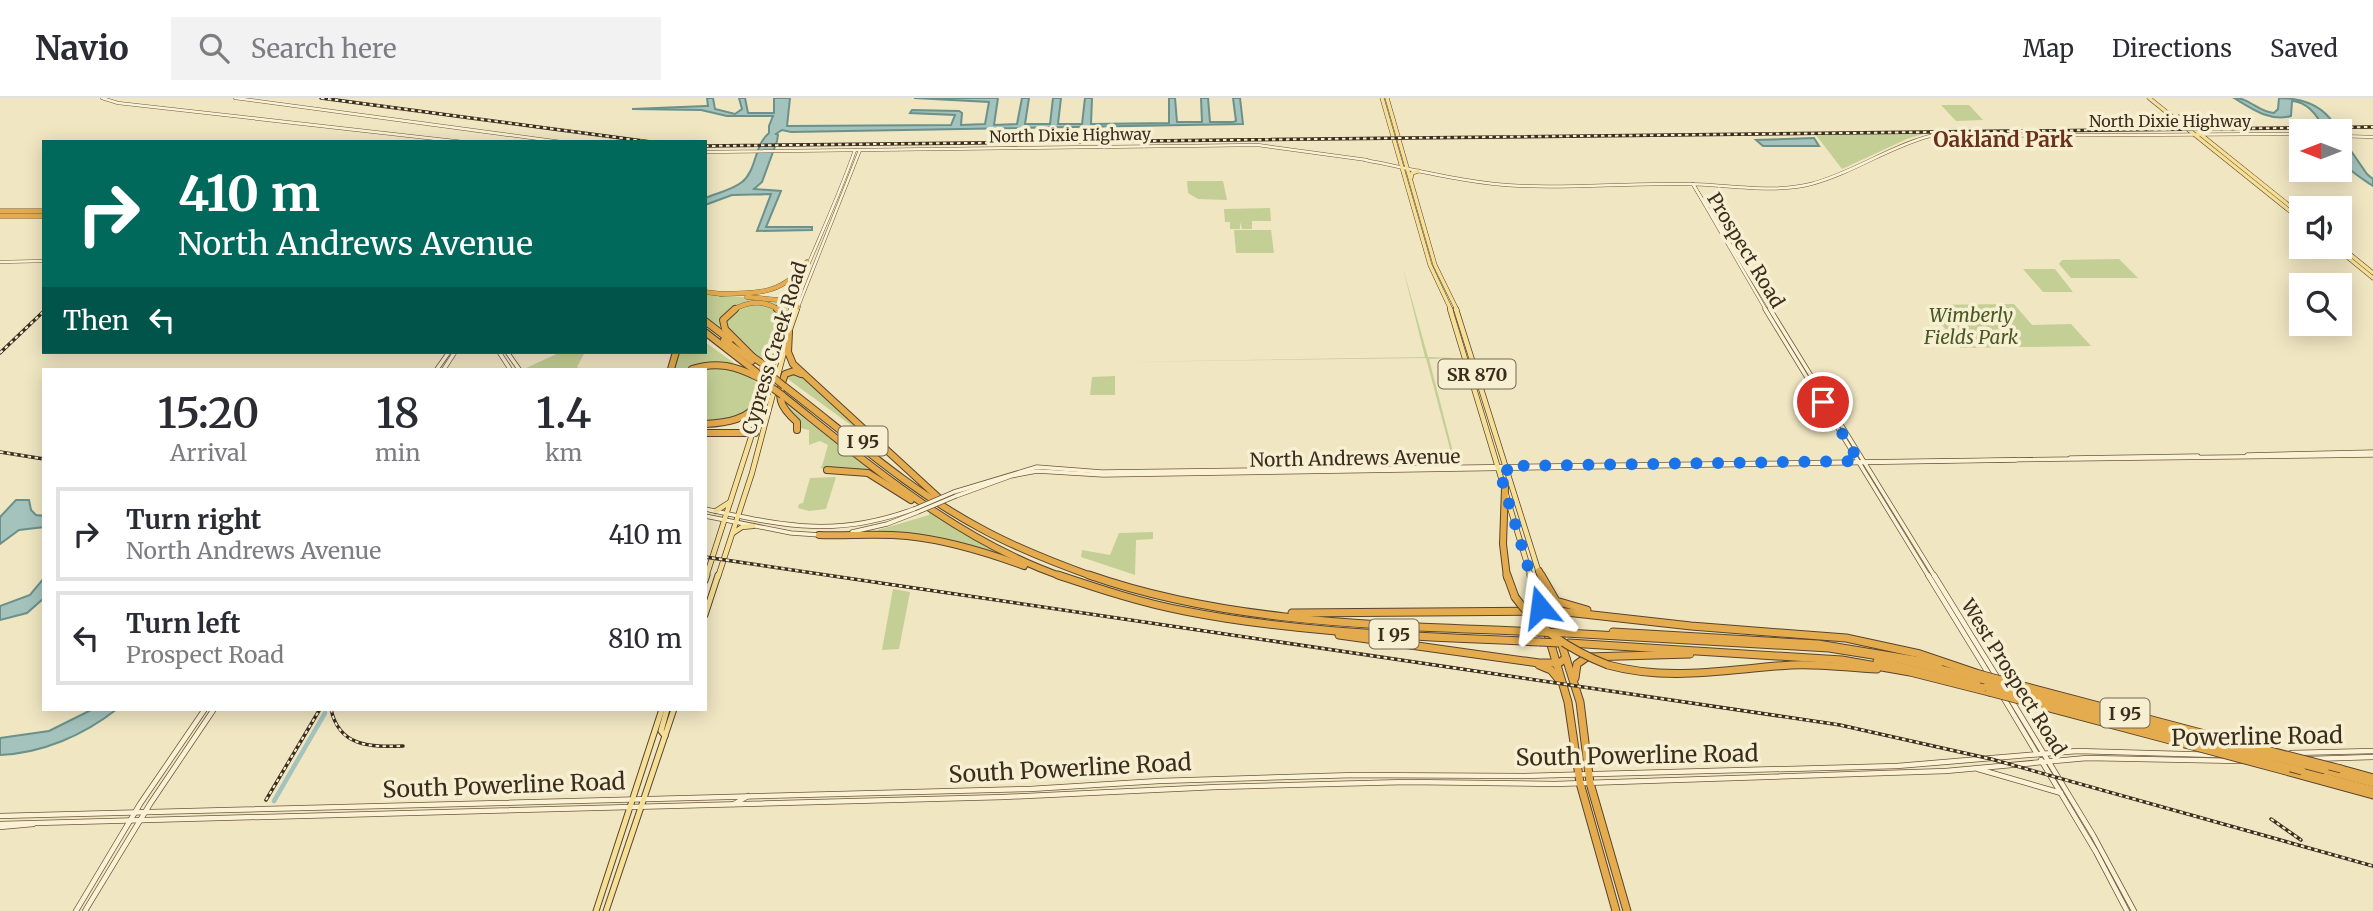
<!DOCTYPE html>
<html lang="en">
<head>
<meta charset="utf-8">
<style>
	:root { --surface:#fff; --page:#f2f2f3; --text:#2b2b33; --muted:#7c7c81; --line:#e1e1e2 }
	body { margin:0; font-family:Merriweather,serif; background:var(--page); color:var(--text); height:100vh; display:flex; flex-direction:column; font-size:26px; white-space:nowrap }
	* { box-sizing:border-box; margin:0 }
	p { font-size:23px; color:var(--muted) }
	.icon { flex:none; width:38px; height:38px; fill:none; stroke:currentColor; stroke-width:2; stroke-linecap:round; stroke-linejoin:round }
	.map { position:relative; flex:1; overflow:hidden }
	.sheet { position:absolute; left:42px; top:270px; width:665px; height:343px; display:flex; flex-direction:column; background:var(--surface); border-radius:0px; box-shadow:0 4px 18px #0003 }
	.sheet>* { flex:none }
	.hud { position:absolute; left:42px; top:42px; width:665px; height:214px; border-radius:0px; box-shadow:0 4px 18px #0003; background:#00695c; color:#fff; overflow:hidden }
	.needle { width:46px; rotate:270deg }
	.tools { position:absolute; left:2289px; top:21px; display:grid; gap:14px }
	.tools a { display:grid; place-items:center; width:63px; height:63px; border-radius:0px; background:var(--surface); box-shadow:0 4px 18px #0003; font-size:35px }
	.pin { position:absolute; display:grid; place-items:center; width:60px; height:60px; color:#fff; margin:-30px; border:4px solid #fff; border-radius:50%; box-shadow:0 2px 7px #0007 }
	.me { position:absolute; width:77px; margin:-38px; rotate:344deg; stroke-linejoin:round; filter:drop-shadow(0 0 5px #0008) }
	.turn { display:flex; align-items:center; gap:24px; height:147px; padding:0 21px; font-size:32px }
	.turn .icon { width:91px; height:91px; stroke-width:2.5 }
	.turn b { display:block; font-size:49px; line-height:60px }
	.then { display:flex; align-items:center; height:66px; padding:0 21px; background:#0003; gap:14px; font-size:26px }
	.eta { display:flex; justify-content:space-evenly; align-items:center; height:119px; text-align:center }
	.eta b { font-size:42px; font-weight:600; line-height:49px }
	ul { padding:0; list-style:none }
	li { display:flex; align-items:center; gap:21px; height:94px; margin:0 14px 10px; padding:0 7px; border:4px solid var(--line); border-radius:0px }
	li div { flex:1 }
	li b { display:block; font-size:26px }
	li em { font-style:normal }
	header { display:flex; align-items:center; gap:42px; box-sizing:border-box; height:98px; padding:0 35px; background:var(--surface); border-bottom:2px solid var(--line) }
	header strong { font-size:33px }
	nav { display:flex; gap:38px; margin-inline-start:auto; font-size:24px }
	.search { width:490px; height:63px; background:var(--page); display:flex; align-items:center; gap:18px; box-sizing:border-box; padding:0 24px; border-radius:0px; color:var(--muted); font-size:26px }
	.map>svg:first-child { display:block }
	.green { fill:#c4cf95 }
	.water { fill:#a4c3bc; stroke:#6b918a; stroke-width:2 }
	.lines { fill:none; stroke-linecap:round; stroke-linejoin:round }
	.canal { stroke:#a4c3bc; stroke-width:4.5 }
	.secondary-far2-casing { stroke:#6d573b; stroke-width:3.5 }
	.secondary-far1-casing { stroke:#6d573b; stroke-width:5 }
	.secondary-casing { stroke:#6d573b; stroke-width:6 }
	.primary-far2-casing { stroke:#59442c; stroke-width:4.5 }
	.primary-far1-casing { stroke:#59442c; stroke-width:6 }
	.primary-casing { stroke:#59442c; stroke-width:7 }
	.highway-far2-casing { stroke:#59442c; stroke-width:5 }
	.highway-far1-casing { stroke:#59442c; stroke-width:8 }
	.highway-casing { stroke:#59442c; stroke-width:9 }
	.secondary-far2 { stroke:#fbf2d5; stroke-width:2.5 }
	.secondary-far1 { stroke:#fbf2d5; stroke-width:3.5 }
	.secondary { stroke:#fbf2d5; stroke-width:4.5 }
	.primary-far2 { stroke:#f6df97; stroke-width:3.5 }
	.primary-far1 { stroke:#f6df97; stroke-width:4.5 }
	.primary { stroke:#f6df97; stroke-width:5 }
	.highway-far2 { stroke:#e4ac4e; stroke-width:4.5 }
	.highway-far1 { stroke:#e4ac4e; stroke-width:6 }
	.highway { stroke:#e4ac4e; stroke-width:7 }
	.rail-casing { stroke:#3a2d1d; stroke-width:3.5 }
	.rail { stroke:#f7efd2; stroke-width:2; stroke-dasharray:3.5; stroke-linecap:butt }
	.secondary-bridge-casing { stroke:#6d573b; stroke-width:5; stroke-linecap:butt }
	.highway-bridge-far1-casing { stroke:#59442c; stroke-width:8; stroke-linecap:butt }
	.highway-bridge-casing { stroke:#59442c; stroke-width:9; stroke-linecap:butt }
	.secondary-bridge { stroke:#fbf2d5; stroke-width:3.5 }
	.highway-bridge-far1 { stroke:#e4ac4e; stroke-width:6 }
	.highway-bridge { stroke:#e4ac4e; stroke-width:7 }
	.route { stroke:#1a73e8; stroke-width:12; stroke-dasharray:0 21.6 }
	.labels { text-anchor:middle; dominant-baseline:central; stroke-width:7; stroke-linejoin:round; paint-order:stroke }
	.far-street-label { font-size:16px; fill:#3a2d1d; stroke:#f7efd2 }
	.shield { fill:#f7efd2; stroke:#736753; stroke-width:2 }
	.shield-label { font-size:18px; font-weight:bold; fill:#3a2d1d }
	.street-label { font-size:19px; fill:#3a2d1d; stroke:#f7efd2 }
	.park-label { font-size:19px; font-style:italic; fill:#475822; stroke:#f7efd2 }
	.far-district-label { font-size:21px; font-weight:bold; fill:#69301a; stroke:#f7efd2 }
	.near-street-label { font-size:23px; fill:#3a2d1d; stroke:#f7efd2 }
</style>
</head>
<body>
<header>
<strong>Navio</strong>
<div class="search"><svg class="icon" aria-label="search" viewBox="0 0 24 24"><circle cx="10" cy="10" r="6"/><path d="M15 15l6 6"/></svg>Search here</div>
<nav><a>Map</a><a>Directions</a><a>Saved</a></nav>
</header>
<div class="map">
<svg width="2373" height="813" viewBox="0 0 2373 813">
	<rect width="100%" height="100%" fill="#f0e6c2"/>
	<g class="green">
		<polygon points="1941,7 1969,7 1983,22 1956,23"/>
		<polygon points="1927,35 1909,40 1842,71 1816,37"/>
		<polygon points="1187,83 1223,83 1227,102 1198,101 1188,95"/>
		<polygon points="1270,110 1271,123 1252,123 1252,131 1242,131 1240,124 1240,131 1230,131 1230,124 1225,124 1224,111"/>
		<polygon points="1234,132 1271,132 1274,155 1236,155"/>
		<polygon points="2119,161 2138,180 2071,180 2059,166 2062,162"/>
		<polygon points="1403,170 1428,259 1456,260 1429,261 1456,366 1454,366 1426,260 1126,264 1425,259"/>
		<polygon points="2023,171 2055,171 2073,194 2043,194"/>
		<path d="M 705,195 L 790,204 L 785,218 C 775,204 755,201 739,208 C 733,210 726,219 721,223 L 722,230 L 705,219 Z"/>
		<polygon points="759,206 776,210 782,222 768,266 731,235 725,226 726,218 743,208"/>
		<polygon points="2014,206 2032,227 2071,226 2091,248 1960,250 1927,207"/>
		<path d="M 705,244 L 734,265 C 713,264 694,271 673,271 L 678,254 L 705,254 Z"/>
		<polygon points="561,254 585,254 577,269 580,271 524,271"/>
		<path d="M 712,267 L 744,275 L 762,289 C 755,318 731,321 705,325 L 705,271 L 695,271 Z"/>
		<polygon points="798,275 881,349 785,279"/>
		<polygon points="1092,279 1115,278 1115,297 1090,297"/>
		<polygon points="780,302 884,381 874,376 820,370 822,368 828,347 820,343 809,347 809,332 800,330"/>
		<polygon points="836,379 826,411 809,413 798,410 799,406 803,405 810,380"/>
		<polygon points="929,414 1006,458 950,442 878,434 878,432 929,417"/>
		<polygon points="1153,434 1153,441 1136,442 1135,477 1081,459 1082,452 1110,457 1119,435"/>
		<polygon points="893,491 910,494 899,551 882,552"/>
	</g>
	<g class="water">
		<path d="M 707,0 L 713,0 L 715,11 L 735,16 L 742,11 L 739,0 L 745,0 L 748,15 L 774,15 L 774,0 L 790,0 L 787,28 L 951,27 L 955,17 L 910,15 L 912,12 L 959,13 L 962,15 L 961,27 L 985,26 L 989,4 L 914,0 L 998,0 L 994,27 L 1017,26 L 1022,0 L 1029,0 L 1025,26 L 1050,26 L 1053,0 L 1061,0 L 1058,26 L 1082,26 L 1085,0 L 1092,0 L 1091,26 L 1169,25 L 1169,0 L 1175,0 L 1177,24 L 1202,24 L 1201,0 L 1208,0 L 1210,24 L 1233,24 L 1236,23 L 1233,0 L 1240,0 L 1243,26 L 791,34 L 782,32 L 776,36 L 778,37 L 777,43 L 762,84 L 754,91 L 781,93 L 766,129 L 812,129 L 812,132 L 757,133 L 771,96 L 732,97 L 705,107 L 705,100 C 717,95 732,92 742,84 C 757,72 754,47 769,35 L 769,28 L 773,18 L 727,18 L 701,12 L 632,11 L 706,8 L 708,8 Z"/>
		<path d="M 2234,0 C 2250,0 2258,14 2274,15 L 2278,11 L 2279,0 C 2304,0 2326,8 2338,33 L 2325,33 C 2319,20 2309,4 2292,3 L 2291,18 C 2269,24 2251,10 2234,0 Z"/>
		<path d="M 2340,37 L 2367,76 L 2373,81 L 2373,88 C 2348,71 2340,69 2340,37 Z"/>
		<polygon points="1814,40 1819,48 1763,48 1756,42"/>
		<polygon points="16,402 29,402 31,412 36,417 44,418 44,429 19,432 0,446 0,419"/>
		<polygon points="44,480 44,500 27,515 0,522 0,508 30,497"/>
		<path d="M 93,611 L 117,611 C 84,637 43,655 0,657 L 0,640 L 49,633 Z"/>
	</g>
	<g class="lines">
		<polyline class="canal" points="274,703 325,615"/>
		<g class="secondary-far2-casing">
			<g id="secondary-far2">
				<polyline points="102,0 118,5 463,44"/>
				<polyline points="235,0 561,44"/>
				<polyline points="2340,38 2373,39"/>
				<polyline points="705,54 1258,47 1367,62"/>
				<path d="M 1365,62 C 1417,72 1470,86 1523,88 C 1576,90 1630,85 1684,86 C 1725,86 1771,96 1811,86 C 1853,75 1888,49 1930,38 L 2301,36"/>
				<polyline points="1693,86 1766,212"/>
				<polyline points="1694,88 1771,212"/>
				<polyline points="0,164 44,163"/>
				<polyline points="798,209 860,52"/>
				<path d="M 790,212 C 810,158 836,107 855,52"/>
			</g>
		</g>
		<g class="secondary-far1-casing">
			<g id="secondary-far1">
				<polyline points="1765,211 1929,479"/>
				<polyline points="1770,211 1935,479"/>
				<polyline points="784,229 791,211"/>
				<polyline points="499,254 510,271"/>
				<polyline points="507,254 519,271"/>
				<polyline points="437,271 449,254"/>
				<polyline points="444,271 455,254"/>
				<polyline points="2247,357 2373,354"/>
				<polyline points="2070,360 2198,358"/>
				<polyline points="954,394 1037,369 1102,374 2373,357"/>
				<polyline points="956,398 1011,378 1037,373 1103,377 2016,362"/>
				<path d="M 705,411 C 785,428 835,440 914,411"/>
				<polyline points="705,418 791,435 820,437"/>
				<polyline points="852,434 887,426 918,414"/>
			</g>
		</g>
		<g class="secondary-casing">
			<g id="secondary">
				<polyline points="1928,477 1990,578"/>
				<polyline points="1934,477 1997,579"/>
				<polyline points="2003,599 2037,656"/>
				<polyline points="2010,600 2093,737 2134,813"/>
				<polyline points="2291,655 2373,653"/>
				<polyline points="2310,661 2373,659"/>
				<polyline points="2041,662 2096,754 2127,813"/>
				<polyline points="1978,671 2061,695"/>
				<polyline points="734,706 748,698"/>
				<polyline points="0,718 1030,691 1159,683 1356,677 1522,678 1897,668 2077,653 2217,657"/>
				<polyline points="0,726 1004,699 1216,689 1407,684 1555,686 1946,673 2087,660 2240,663"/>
				<polyline points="0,729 33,726"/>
				<polyline points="76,813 140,706 205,611"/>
				<polyline points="85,813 150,706 214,611"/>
			</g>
		</g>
		<g class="primary-far2-casing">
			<g id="primary-far2">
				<polyline points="1382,0 1430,167 1451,212"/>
				<polyline points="1387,0 1435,167 1457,212"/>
				<polyline points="2149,0 2301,122"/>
				<polyline points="2179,19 2301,117"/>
				<polyline points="1411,80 1412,75 1418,73"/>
				<polyline points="2340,148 2373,175"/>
				<polyline points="2335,149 2373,180"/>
				<polyline points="797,212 798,209"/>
			</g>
		</g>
		<g class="primary-far1-casing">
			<g id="primary-far1">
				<polyline points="1450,211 1531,479"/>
				<polyline points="1456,211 1539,475"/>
				<polyline points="789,234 797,211"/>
				<polyline points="770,277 782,234"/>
				<polyline points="716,413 730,404"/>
				<polyline points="733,435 742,429 753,428"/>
				<polyline points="706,479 764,299"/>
				<polyline points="718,479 752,375 787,243"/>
			</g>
		</g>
		<g class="primary-casing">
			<g id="primary">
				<polyline points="1530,477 1532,483"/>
				<polyline points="705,483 707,477"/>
				<polyline points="1542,483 1551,513"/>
				<polyline points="1535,492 1541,513"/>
				<polyline points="705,517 718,477"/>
				<polyline points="665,638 661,633 667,611"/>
				<polyline points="596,813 662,611"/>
				<polyline points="606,813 674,611"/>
			</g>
		</g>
		<g class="highway-far2-casing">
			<g id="highway-far2">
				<polyline points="0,113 44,113"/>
				<polyline points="0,118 44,118"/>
				<polyline points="705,194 722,196"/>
				<path d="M 720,196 C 758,195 782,197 807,164"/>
				<polyline points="747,199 790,203 798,209"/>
				<path d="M 733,212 C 748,203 764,202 779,212"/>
			</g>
		</g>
		<g class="highway-far1-casing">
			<g id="highway-far1">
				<polyline points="735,211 723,222 725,231 753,259"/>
				<polyline points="777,211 783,217 782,234"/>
				<polyline points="705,223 730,242"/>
				<polyline points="705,234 759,276"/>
				<polyline points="789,234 788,254 793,266 941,402"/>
				<polyline points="724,242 752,263"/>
				<polyline points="750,257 763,266"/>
				<polyline points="671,271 676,254"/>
				<path d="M 692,271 C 717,263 736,268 759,280"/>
				<path d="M 784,288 C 848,337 909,392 980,430 C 1016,450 1055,465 1094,479"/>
				<path d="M 782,297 C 869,366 956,442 1063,479"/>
				<path d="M 705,326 C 725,325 750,322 760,302 C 763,296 765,288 768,281"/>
				<path d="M 797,332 L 797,324 C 779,308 776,299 785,276 L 794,273 L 801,276"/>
				<polyline points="705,335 755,335"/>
				<polyline points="827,372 868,375 911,402"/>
				<polyline points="1505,390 1503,446 1507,479"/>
				<path d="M 819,437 C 848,438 878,435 907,438 C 947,442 986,454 1024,468"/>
				<polyline points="1539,473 1542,479"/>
			</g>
		</g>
		<g class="highway-casing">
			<g id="highway">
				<path d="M 1058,477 C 1100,491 1142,505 1185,513 C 1302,536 1422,538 1540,544"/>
				<path d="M 1089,477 C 1232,527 1389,527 1538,534"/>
				<polyline points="1507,477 1515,499"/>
				<polyline points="1541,477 1556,503 1587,512"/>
				<polyline points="1524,513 1532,505 1532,483"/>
				<polyline points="1541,513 1568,604 1580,685 1616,813"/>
				<polyline points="1551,513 1580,604 1590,685 1627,813"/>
				<polyline points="1292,515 1557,513 1691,528 1846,540 1920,556 1979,576"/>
				<polyline points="1613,534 1818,546 1939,566"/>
				<polyline points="1566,535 1829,550 1898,561 1981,581"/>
				<polyline points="1339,537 1539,565 1559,565 1566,560"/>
				<polyline points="1569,545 1842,562 1910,574 1989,594"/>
				<polyline points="1877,563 1986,589"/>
				<polyline points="1539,567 1551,572 1560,583"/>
				<path d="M 1608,567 C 1670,584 1728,571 1791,567 C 1819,565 1848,570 1877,571"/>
				<polyline points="1575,580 1577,566 1587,559 1690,556"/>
				<polyline points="2012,585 2239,645"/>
				<polyline points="2014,590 2224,646"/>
				<polyline points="2019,598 2201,646"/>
				<polyline points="2023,603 2185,646"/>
				<polyline points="2341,671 2373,680"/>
				<polyline points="2325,672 2373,685"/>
				<polyline points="2286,673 2373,697"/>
				<polyline points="2302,673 2373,692"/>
			</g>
		</g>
		<use href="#secondary-far2" class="secondary-far2"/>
		<use href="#secondary-far1" class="secondary-far1"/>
		<use href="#secondary" class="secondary"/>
		<use href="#primary-far2" class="primary-far2"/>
		<use href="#primary-far1" class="primary-far1"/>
		<use href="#primary" class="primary"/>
		<use href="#highway-far2" class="highway-far2"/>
		<use href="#highway-far1" class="highway-far1"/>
		<use href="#highway" class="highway"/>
		<g class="rail-casing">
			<g id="rail">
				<polyline points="321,0 651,44"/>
				<polyline points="705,48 2373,29"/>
				<polyline points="0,255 44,213"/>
				<polyline points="0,354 44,361"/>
				<polyline points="705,459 1840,627 1991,661 2373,768"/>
				<path d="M 331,611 C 339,649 370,649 403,648"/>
				<polyline points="266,702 320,611"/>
				<polyline points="2271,721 2301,742"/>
			</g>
		</g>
		<use href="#rail" class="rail"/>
		<g class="secondary-bridge-casing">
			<g id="secondary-bridge">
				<polyline points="914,411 954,394"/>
				<polyline points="918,414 956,398"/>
			</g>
		</g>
		<g class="highway-bridge-far1-casing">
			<g id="highway-bridge-far1">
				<polyline points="762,270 784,288"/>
				<polyline points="759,280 782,297"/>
			</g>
		</g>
		<g class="highway-bridge-casing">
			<g id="highway-bridge">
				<path d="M 1515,499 C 1539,532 1570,552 1608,567"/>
				<polyline points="1538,534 1566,535"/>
				<polyline points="1540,544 1559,545"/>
				<polyline points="1979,576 2012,585"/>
				<polyline points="1981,581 2014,590"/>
				<polyline points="1986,589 2019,598"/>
				<polyline points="1989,594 2023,603"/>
				<polyline points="2239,645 2341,671"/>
				<polyline points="2185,646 2286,673"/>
				<polyline points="2201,646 2302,673"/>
				<polyline points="2224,646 2325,672"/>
			</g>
		</g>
		<use href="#secondary-bridge" class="secondary-bridge"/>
		<use href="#highway-bridge-far1" class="highway-bridge-far1"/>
		<use href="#highway-bridge" class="highway-bridge"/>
	</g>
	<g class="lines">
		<polyline class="route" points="1540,509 1499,372 1508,372 1507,368 1859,363 1823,304"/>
	</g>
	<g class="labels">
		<g class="far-street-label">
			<text x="2170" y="23">North Dixie Highway</text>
			<text transform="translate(1070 37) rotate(-1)">North Dixie Highway</text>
		</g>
		<g class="shield">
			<rect x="1438.5" y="261.5" width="77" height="29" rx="5"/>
			<rect x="838.5" y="328.5" width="49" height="29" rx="5"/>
			<rect x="1369.5" y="521.5" width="49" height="29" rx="5"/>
			<rect x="2100.5" y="600.5" width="49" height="29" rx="5"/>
		</g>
		<g class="shield-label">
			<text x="1477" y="276">SR 870</text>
			<text x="863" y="343">I 95</text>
			<text x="1394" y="536">I 95</text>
			<text x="2125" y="615">I 95</text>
		</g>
		<g class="street-label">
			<text transform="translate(1746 152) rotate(59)">Prospect Road</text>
			<text transform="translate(774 250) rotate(-73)">Cypress Creek Road</text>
			<text transform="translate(1355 360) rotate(-1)">North Andrews Avenue</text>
			<text transform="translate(2014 579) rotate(58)">West Prospect Road</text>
		</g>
		<g class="park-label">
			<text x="1971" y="217">Wimberly<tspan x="1971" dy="22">Fields Park</tspan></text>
		</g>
		<g class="far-district-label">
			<text x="2003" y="41">Oakland Park</text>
		</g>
		<g class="near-street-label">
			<text transform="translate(2257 638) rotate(-1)">Powerline Road</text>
			<text transform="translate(1637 657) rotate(-1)">South Powerline Road</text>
			<text transform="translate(1070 670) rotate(-3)">South Powerline Road</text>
			<text transform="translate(504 687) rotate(-2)">South Powerline Road</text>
		</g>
	</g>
</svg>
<div class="tools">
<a><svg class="needle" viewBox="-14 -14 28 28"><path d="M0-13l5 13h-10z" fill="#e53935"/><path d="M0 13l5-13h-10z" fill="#7c7c81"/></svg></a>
<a><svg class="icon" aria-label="sound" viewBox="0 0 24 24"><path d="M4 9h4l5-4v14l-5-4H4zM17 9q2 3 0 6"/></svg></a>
<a><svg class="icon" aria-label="search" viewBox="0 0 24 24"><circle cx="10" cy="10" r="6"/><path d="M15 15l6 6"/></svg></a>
</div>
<div class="pin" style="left:1823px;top:304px;background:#d93025"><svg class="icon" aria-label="arrive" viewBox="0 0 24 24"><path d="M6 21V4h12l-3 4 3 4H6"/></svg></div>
<svg class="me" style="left:1540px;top:509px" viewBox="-20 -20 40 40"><path d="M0-17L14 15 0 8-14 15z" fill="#1a73e8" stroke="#fff" stroke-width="4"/></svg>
<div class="hud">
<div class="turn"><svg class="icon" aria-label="right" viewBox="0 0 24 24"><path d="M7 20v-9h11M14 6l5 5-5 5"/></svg><div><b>410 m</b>North Andrews Avenue</div></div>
<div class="then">Then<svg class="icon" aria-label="left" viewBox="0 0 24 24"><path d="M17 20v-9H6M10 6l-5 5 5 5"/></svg></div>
</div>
<section class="sheet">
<div class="eta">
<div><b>15:20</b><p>Arrival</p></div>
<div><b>18</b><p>min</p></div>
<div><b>1.4</b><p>km</p></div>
</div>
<ul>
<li><svg class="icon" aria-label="right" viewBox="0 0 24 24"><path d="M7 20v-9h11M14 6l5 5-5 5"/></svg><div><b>Turn right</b><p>North Andrews Avenue</p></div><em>410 m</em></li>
<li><svg class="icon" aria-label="left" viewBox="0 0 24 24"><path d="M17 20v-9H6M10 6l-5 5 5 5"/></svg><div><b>Turn left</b><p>Prospect Road</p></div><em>810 m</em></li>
</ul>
</section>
</div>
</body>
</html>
